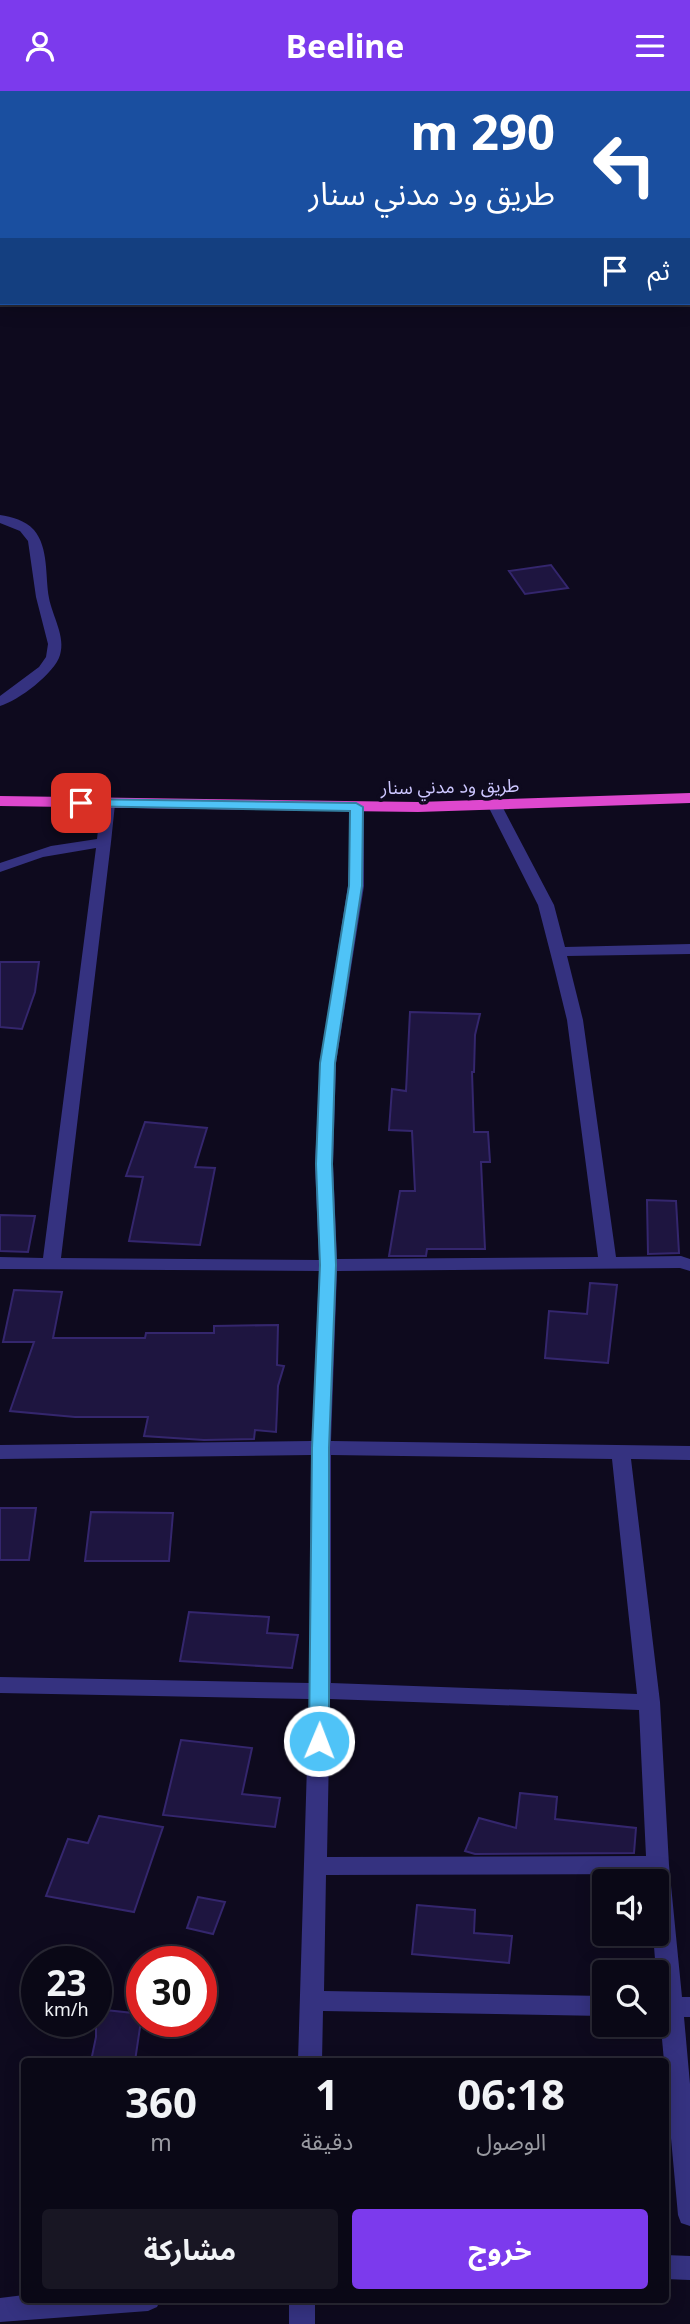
<!DOCTYPE html>
<html lang="ar">
<head>
<meta charset="utf-8">
<style>
	:root { --surface:#0a0816; --page:#181623; --text:#f1f3f6; --muted:#999aa1; --line:#2a2935; --accent:#7c3aed }
	body { margin:0; font-family:"Noto Sans","Noto Sans Arabic",sans-serif; background:var(--page); color:var(--text); direction:rtl; height:100vh; display:flex; flex-direction:column; font-size:26px; white-space:nowrap }
	* { box-sizing:border-box; margin:0 }
	p { font-size:23px; color:var(--muted) }
	.icon { flex:none; width:38px; height:38px; fill:none; stroke:currentColor; stroke-width:2; stroke-linecap:round; stroke-linejoin:round }
	.map { position:relative; flex:1; overflow:hidden; direction:ltr }
	.sheet { position:absolute; left:21px; top:1967px; width:648px; height:245px; display:flex; flex-direction:column; background:var(--surface); border-radius:7px; box-shadow:0 4px 18px #0003,0 0 0 2px var(--line); direction:rtl }
	.sheet>* { flex:none }
	.guide { position:absolute; left:0px; top:0px; width:691px; height:214px; box-shadow:0 4px 18px #0003,0 0 0 2px var(--line); direction:rtl; background:#1a4fa0; color:#fff; overflow:hidden }
	.buttons { position:absolute; left:592px; top:1778px; display:grid; gap:14px }
	.buttons a { display:grid; place-items:center; width:77px; height:77px; border-radius:7px; background:var(--surface); box-shadow:0 4px 18px #0003,0 0 0 2px var(--line); font-size:35px }
	.speed { position:absolute; left:21px; top:1855px; display:flex; gap:14px; font-size:35px; font-weight:700; text-align:center }
	.speed>* { display:grid; place-content:center; width:91px; height:91px; border-radius:50%; background:var(--surface); box-shadow:0 4px 18px #0003,0 0 0 2px var(--line); line-height:1 }
	.speed small { font-size:18px; font-weight:400 }
	.speed .limit { border:10px solid #d22; background:#fff; color:#111 }
	.pin { position:absolute; display:grid; place-items:center; width:60px; height:60px; color:#fff; margin:-30px; border-radius:14px; box-shadow:0 4px 10px #0006 }
	.me { position:absolute; width:77px; margin:-38px; rotate:1deg; stroke-linejoin:round; filter:drop-shadow(0 0 5px #0008) }
	.turn { display:flex; align-items:center; gap:24px; height:147px; padding:0 21px; font-size:32px }
	.turn .icon { width:91px; height:91px; stroke-width:2.5 }
	.turn b { display:block; font-size:49px; line-height:60px }
	.then { display:flex; align-items:center; height:66px; padding:0 21px; background:#0003; gap:14px; font-size:26px }
	.eta { display:flex; justify-content:space-evenly; align-items:center; height:119px; text-align:center }
	.eta b { font-size:42px; font-weight:700; line-height:49px }
	.primary-button { display:flex; gap:14px; margin-top:auto; padding:14px 21px }
	.primary-button a { flex:1; height:80px; border-radius:7px; background:var(--accent); color:#fff; font-size:28px; font-weight:700; line-height:80px; text-align:center }
	.primary-button a+a { background:var(--page); color:var(--text) }
	header { display:flex; justify-content:space-between; align-items:center; height:91px; padding:0 21px; background:var(--accent); color:#fff; font-size:32px; font-weight:700 }
	.map>svg:first-child { display:block }
	.building { fill:#1e1540; stroke:#34266d; stroke-width:2 }
	.lines { fill:none; stroke-linecap:round; stroke-linejoin:round }
	.minor { fill:#353280; fill-rule:evenodd }
	.trunk { fill:#de48ce; fill-rule:evenodd }
	.route { fill:#4fc3f7; stroke:#337fa1; stroke-width:2 }
	.labels { text-anchor:middle; dominant-baseline:central; stroke-width:7; stroke-linejoin:round; paint-order:stroke }
	.street-label { font-size:18px; fill:#cdc7ff; stroke:#0e0a1e }
</style>
</head>
<body>
<header><svg class="icon" aria-label="menu" viewBox="0 0 24 24"><path d="M4 6h16M4 12h16M4 18h16"/></svg>Beeline<svg class="icon" aria-label="person" viewBox="0 0 24 24"><circle cx="12" cy="8" r="4"/><path d="M4 21q1-7 8-7t8 7"/></svg></header>
<div class="map">
<svg width="690" height="2233" viewBox="0 0 690 2233">
	<rect width="100%" height="100%" fill="#0e0a1e"/>
	<g class="building">
		<polygon points="551,474 568,497 525,503 509,480"/>
		<polygon points="0,871 39,871 35,901 22,938 0,936"/>
		<polygon points="410,921 480,923 475,944 474,981 472,981 474,1041 488,1041 490,1071 481,1071 485,1158 427,1158 426,1165 389,1165 400,1100 415,1100 412,1040 389,1039 392,998 406,1000"/>
		<polygon points="145,1031 207,1037 195,1076 215,1077 200,1154 129,1150 143,1086 126,1085"/>
		<polygon points="647,1109 676,1110 679,1162 648,1163"/>
		<polygon points="0,1124 35,1125 28,1161 0,1160"/>
		<polygon points="590,1192 617,1194 608,1272 545,1267 549,1220 587,1223"/>
		<polygon points="14,1199 62,1201 53,1247 145,1247 146,1242 214,1242 214,1235 278,1234 277,1274 284,1275 278,1295 276,1341 255,1339 254,1348 204,1349 144,1345 148,1326 75,1326 10,1320 34,1251 3,1251"/>
		<polygon points="0,1417 36,1417 29,1469 0,1469"/>
		<polygon points="91,1421 173,1422 169,1470 85,1470"/>
		<polygon points="189,1521 269,1526 267,1542 298,1544 292,1577 180,1570"/>
		<polygon points="181,1649 252,1657 242,1703 280,1707 275,1736 163,1724"/>
		<polygon points="520,1702 557,1706 555,1728 636,1737 634,1762 475,1763 465,1760 479,1727 516,1737"/>
		<polygon points="99,1725 163,1736 134,1821 46,1805 68,1748 88,1752"/>
		<polygon points="198,1806 225,1811 213,1843 187,1837"/>
		<polygon points="417,1814 475,1819 474,1842 512,1845 509,1872 412,1863"/>
		<polygon points="96,1918 142,1923 135,1970 91,1970 96,1946"/>
	</g>
	<g class="lines">
		<g class="minor">
			<path d="M 0,424 C 12,426 25,429 34,439 C 49,457 45,485 49,507 C 52,524 66,546 60,564 C 55,582 18,610 0,615 L 0,605 L 39,576 L 46,566 L 48,553 L 36,506 L 28,450 L 20,440 L 0,432 Z"/>
			<path d="M 108,709 L 115,713 L 111,751 L 61,1167 L 319,1169 L 315,1073 L 320,972 L 348,795 L 352,713 L 357,712 L 364,716 L 364,795 L 336,972 L 333,1073 L 337,1168 L 598,1166 L 567,929 L 555,880 L 538,814 L 488,715 L 490,712 L 500,712 L 502,715 L 554,814 L 565,856 L 690,853 L 690,863 L 567,865 L 583,929 L 616,1166 L 681,1165 L 690,1168 L 690,1180 L 680,1177 L 337,1180 L 331,1350 L 690,1355 L 690,1369 L 631,1368 L 660,1611 L 669,1774 L 682,1906 L 690,1906 L 690,1926 L 684,1926 L 690,1993 L 690,2135 L 681,2132 L 678,2124 L 660,1926 L 656,1926 L 656,1906 L 658,1906 L 653,1843 L 656,1843 L 656,1790 L 648,1790 L 648,1783 L 326,1784 L 324,1900 L 604,1905 L 604,1925 L 323,1920 L 322,1970 L 298,1970 L 309,1608 L 0,1602 L 0,1586 L 310,1592 L 311,1364 L 0,1368 L 0,1354 L 312,1350 L 319,1180 L 0,1178 L 0,1166 L 43,1167 L 96,757 L 43,766 L 0,781 L 0,772 L 51,755 L 97,748 L 101,713 ZM 331,1364 L 612,1368 L 637,1603 L 331,1592 ZM 330,1608 L 639,1619 L 646,1765 L 327,1766 Z"/>
			<polygon points="665,2164 690,2165 690,2189 665,2188"/>
			<polygon points="24,2204 24,2208 161,2208 157,2216 148,2220 0,2231 0,2207"/>
			<rect x="289" y="2208" width="26" height="25"/>
		</g>
		<polygon class="trunk" points="690,702 690,712 418,721 0,715 0,705 418,711"/>
	</g>
	<polygon class="route" points="81,708 356,712 363,716 362,795 335,972 332,1073 336,1174 329,1357 329,1650 326,1656 319,1658 312,1656 309,1650 312,1357 320,1174 316,1073 320,972 349,795 350,720 76,715 76,709"/>
	<g class="labels">
		<g class="street-label">
			<text transform="translate(450 695) rotate(-1)">طريق ود مدني سنار</text>
		</g>
	</g>
</svg>
<div class="buttons">
<a><svg class="icon" aria-label="sound" viewBox="0 0 24 24"><path d="M4 9h4l5-4v14l-5-4H4zM17 9q2 3 0 6"/></svg></a>
<a><svg class="icon" aria-label="search" viewBox="0 0 24 24"><circle cx="10" cy="10" r="6"/><path d="M15 15l6 6"/></svg></a>
</div>
<div class="speed"><div>23<small>km/h</small></div><div class="limit">30</div></div>
<div class="pin" style="left:81px;top:712px;background:#d93025"><svg class="icon" aria-label="arrive" viewBox="0 0 24 24"><path d="M6 21V4h12l-3 4 3 4H6"/></svg></div>
<svg class="me" style="left:319px;top:1650px" viewBox="-20 -20 40 40"><circle r="17" fill="#4fc3f7" stroke="#fff" stroke-width="3"/><path d="M0-11L8 9 0 5-8 9z" fill="#fff"/></svg>
<div class="guide">
<div class="turn"><svg class="icon" aria-label="left" viewBox="0 0 24 24"><path d="M17 20v-9H6M10 6l-5 5 5 5"/></svg><div><b>290 m</b>طريق ود مدني سنار</div></div>
<div class="then">ثم<svg class="icon" aria-label="arrive" viewBox="0 0 24 24"><path d="M6 21V4h12l-3 4 3 4H6"/></svg></div>
</div>
<section class="sheet">
<div class="eta">
<div><b>06:18</b><p>الوصول</p></div>
<div><b>1</b><p>دقيقة</p></div>
<div><b>360</b><p>m</p></div>
</div>
<div class="primary-button"><a>خروج</a><a>مشاركة</a></div>
</section>
</div>
</body>
</html>
